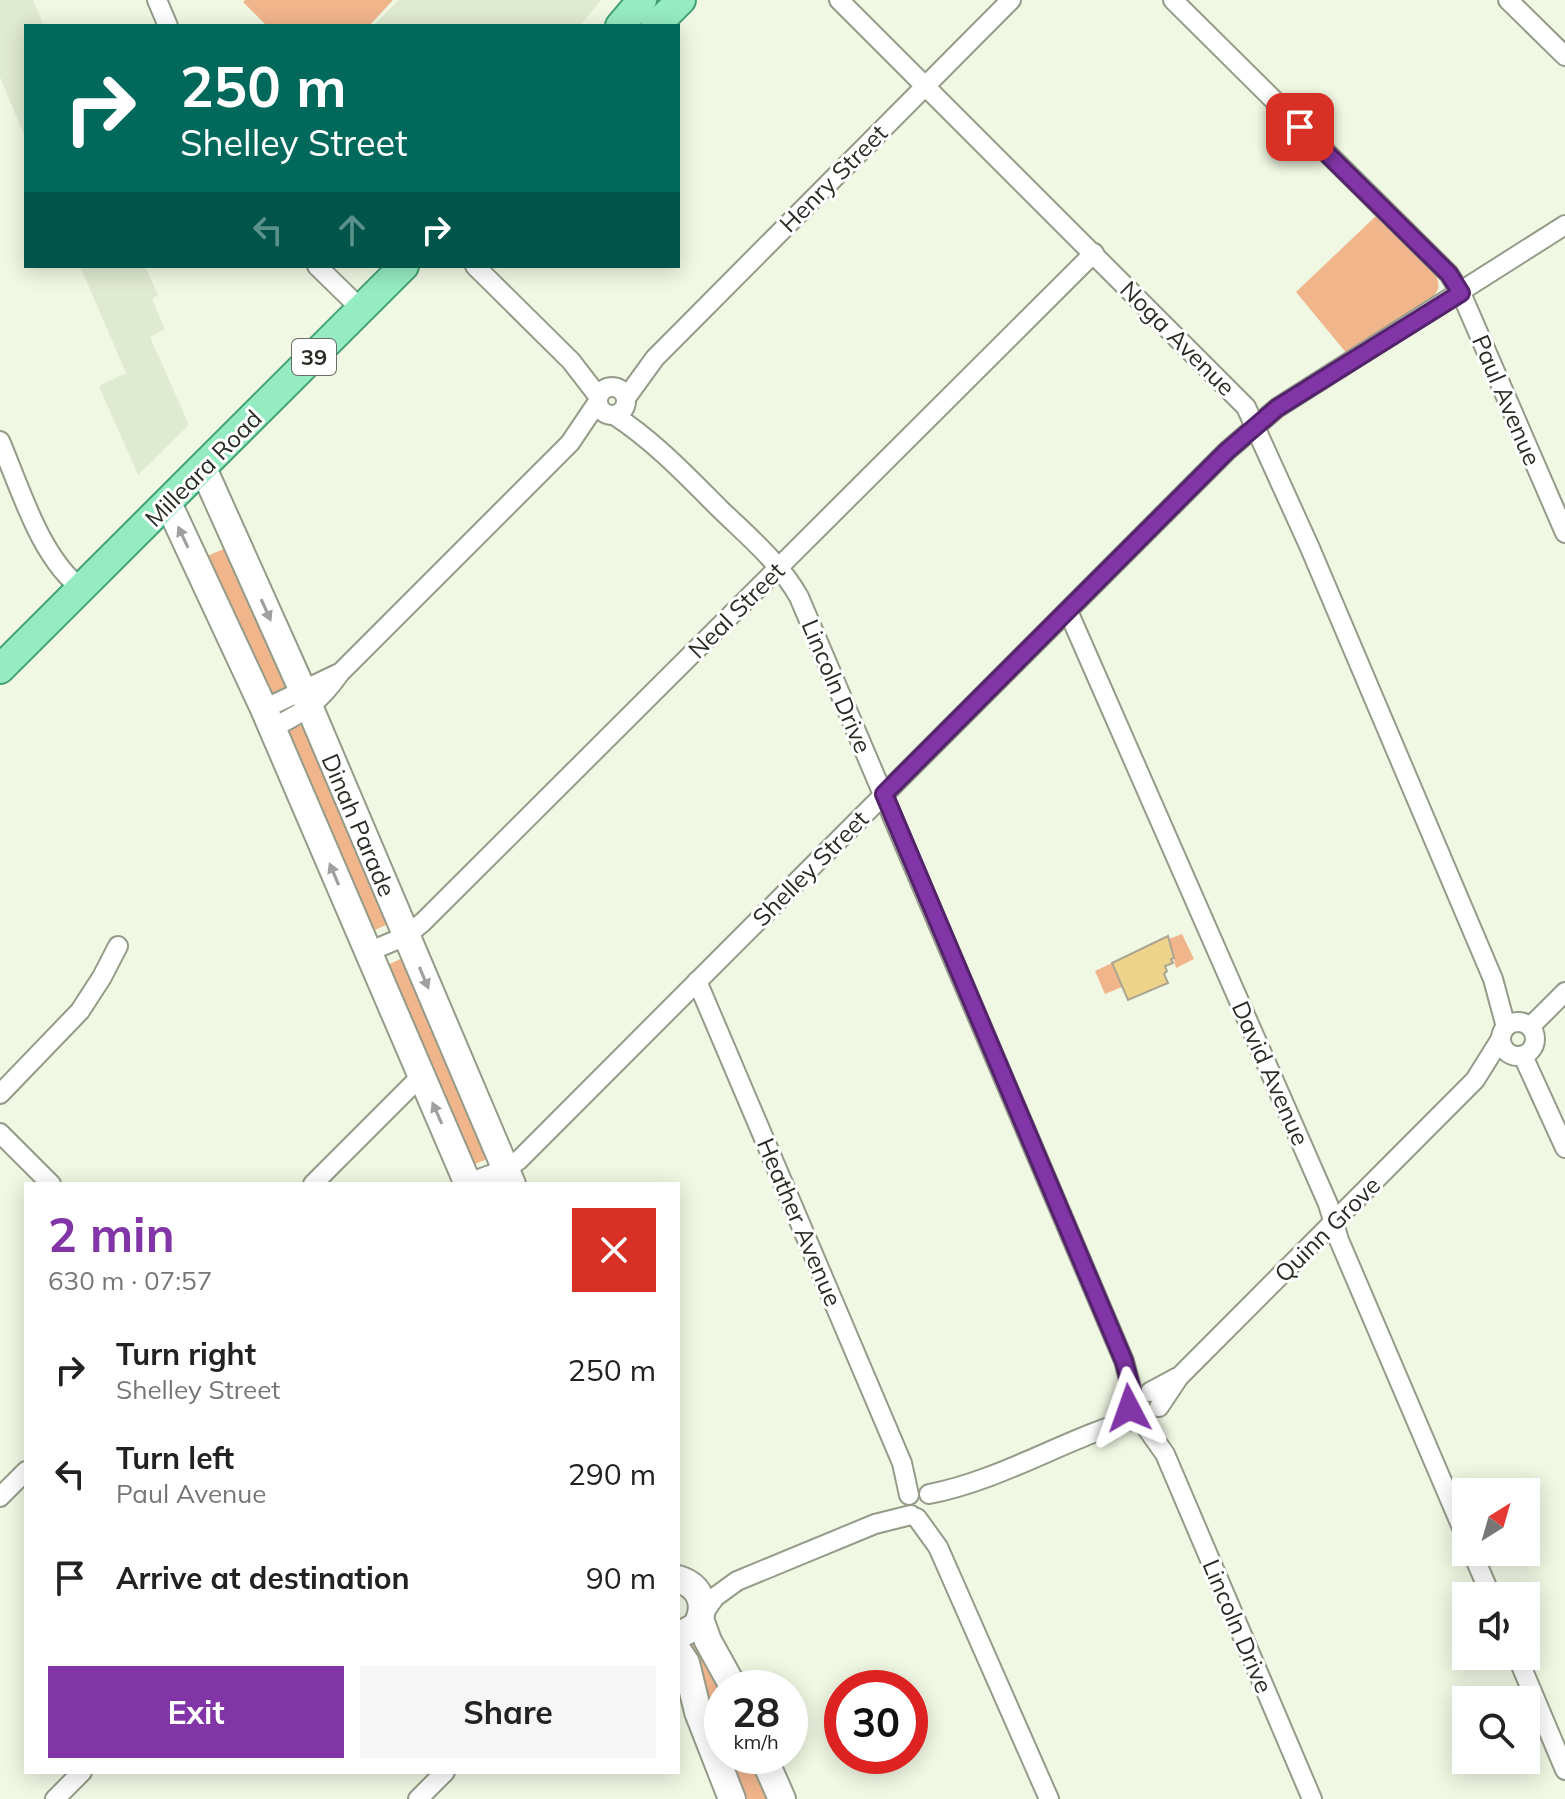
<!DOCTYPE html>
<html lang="en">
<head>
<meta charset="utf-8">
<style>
	:root { --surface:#fff; --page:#f6f6f6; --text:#222; --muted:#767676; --accent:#8135a6 }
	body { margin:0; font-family:Mulish,sans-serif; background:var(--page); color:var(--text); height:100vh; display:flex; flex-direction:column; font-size:30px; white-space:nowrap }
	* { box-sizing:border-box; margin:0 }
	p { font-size:26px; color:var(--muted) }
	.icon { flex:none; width:44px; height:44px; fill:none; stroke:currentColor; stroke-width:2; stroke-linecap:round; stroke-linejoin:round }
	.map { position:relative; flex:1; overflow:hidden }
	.drawer { position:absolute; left:24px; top:1182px; width:656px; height:592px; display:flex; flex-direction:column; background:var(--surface); border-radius:0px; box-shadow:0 4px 20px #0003 }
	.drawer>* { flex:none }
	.banner { position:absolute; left:24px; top:24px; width:656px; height:244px; border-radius:0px; box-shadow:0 4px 20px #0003; background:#00695c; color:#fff; overflow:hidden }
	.needle { width:52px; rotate:37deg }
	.buttons { position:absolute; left:1452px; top:1478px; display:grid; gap:16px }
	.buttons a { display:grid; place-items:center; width:88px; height:88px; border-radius:0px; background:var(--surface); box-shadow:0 4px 20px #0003; font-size:40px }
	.speed { position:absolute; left:704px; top:1670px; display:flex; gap:16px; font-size:40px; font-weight:700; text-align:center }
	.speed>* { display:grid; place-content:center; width:104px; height:104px; border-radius:50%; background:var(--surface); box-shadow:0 4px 20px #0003; line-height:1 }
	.speed small { font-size:20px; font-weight:400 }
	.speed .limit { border:12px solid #d22; background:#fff; color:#111 }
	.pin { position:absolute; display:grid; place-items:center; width:68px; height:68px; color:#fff; margin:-34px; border-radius:16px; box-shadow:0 4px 12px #0006 }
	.me { position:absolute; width:88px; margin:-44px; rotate:356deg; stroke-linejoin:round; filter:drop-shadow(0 0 6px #0008) }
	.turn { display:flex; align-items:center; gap:28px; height:168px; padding:0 24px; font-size:36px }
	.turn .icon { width:104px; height:104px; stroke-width:2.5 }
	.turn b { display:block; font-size:56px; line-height:68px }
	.lanes { display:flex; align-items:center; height:76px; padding:0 24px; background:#0003; justify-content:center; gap:40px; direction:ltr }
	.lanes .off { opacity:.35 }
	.round { display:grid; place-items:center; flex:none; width:84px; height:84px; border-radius:0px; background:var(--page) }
	.summary { display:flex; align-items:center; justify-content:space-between; height:136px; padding:0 24px }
	h1 { font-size:48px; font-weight:700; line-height:60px; color:var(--accent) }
	.primary-button { display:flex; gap:16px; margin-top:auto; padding:16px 24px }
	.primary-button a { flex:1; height:92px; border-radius:0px; background:var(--accent); color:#fff; font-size:32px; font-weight:700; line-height:92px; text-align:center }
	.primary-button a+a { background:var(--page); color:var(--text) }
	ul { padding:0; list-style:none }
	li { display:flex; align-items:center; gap:24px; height:104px; padding:0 24px }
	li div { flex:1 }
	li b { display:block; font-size:30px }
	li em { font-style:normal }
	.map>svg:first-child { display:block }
	.built { fill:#e0ead0 }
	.green { fill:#f1b58c }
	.building { fill:#eed38a; stroke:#aca592; stroke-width:2 }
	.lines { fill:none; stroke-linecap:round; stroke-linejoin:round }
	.street-casing { stroke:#949c89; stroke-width:22 }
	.secondary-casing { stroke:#949c89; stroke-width:30 }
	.primary-casing { stroke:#42a172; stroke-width:32 }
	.street { stroke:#fff; stroke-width:18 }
	.secondary { stroke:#fff; stroke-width:26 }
	.primary { stroke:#95ecc3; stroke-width:28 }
	.oneway { fill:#9fa09d }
	.route-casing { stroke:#54226c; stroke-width:20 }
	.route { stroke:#8135a6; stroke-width:14 }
	.labels { text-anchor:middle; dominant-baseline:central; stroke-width:6; stroke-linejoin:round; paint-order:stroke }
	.shield { fill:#fff; stroke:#6a6c66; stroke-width:2 }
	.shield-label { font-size:22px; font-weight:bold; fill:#2a2d25 }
	.street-label { font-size:24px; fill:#2a2d25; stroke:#fff }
</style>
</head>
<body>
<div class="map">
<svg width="1565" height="1799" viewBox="0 0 1565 1799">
	<rect width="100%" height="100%" fill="#f0f8e3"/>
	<g class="built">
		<polygon points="0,0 33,0 44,26 26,26 26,140 0,77"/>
		<polygon points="399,0 601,0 580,26 373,26"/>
		<polygon points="80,266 145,266 158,295 152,299 165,329 150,337 189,425 138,475 99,386 126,373"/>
	</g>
	<g class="green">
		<polygon points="245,0 393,0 369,26 267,26 243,2"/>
		<path d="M 1376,216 L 1435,275 C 1441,284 1439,292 1430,299 L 1348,355 L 1296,292 Z"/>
		<polygon points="233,545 294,686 268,697 207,556"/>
		<polygon points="309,722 393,922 368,933 284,732"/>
		<polygon points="1182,934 1194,959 1176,968 1169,939"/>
		<polygon points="407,956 492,1157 468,1167 383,967"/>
		<polygon points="1112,963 1122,987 1105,994 1095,971"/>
		<polygon points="699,1638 722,1693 722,1748 680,1642"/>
		<polygon points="725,1756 749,1756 768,1799 743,1799"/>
	</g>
	<polygon class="building" points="1168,936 1174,958 1171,959 1173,963 1165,966 1167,971 1164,974 1168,983 1128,1000 1112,963"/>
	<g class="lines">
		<g class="street-casing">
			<g id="street">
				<polyline points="157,0 168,26"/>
				<polyline points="839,0 1246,407 1310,548 1493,979 1506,1027"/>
				<polyline points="1173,0 1449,274 1461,293 1565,533"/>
				<polyline points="1508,0 1565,56"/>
				<polyline points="317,266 361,309"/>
				<polyline points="475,266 571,361 598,396"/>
				<circle cx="612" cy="401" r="14"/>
				<polyline points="626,398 655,358 1011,0"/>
				<path d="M 614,415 C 654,441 687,476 721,510 C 749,537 780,563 799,597 L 1124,1361 L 1133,1395"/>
				<path d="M 0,441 C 20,487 40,558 82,589"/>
				<polyline points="1068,611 1328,1204 1339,1240 1466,1537"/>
				<polyline points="264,709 337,674"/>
				<path d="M 272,728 C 304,712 319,703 340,673 L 570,443 L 597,403"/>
				<polyline points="368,952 406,936 423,922 1094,253"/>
				<polyline points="697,981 902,1463 909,1495"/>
				<circle cx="1518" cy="1039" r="17"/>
				<polyline points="1530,1027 1565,992"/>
				<polyline points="1523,1056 1565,1148"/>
				<polyline points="0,1094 80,1011 102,977 118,946"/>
				<polyline points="0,1133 51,1184"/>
				<polyline points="468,1183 506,1169 519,1160 1227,451 1277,408 1565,225"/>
				<polyline points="313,1184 421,1076"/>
				<polyline points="1150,1392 1176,1378"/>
				<polyline points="1159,1407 1179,1377 1475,1080 1500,1040"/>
				<polyline points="1141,1420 1165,1454 1312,1799"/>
				<path d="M 929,1494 C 1002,1480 1066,1438 1137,1418"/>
				<polyline points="0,1497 26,1471"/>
				<polyline points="917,1518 938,1547 1049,1799"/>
				<polyline points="1472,1552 1491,1596"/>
				<polyline points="701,1617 715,1597 737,1581 875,1524 911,1515"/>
				<polyline points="1517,1656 1565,1770"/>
				<polyline points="55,1799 82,1772"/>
				<polyline points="418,1799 445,1772"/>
			</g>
		</g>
		<g class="secondary-casing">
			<g id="secondary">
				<polyline points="203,468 298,680 512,1184"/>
				<polyline points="168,503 264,709 468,1184"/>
				<path d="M 678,1579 C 701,1586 708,1606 696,1626 L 678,1636"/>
				<polyline points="700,1619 708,1641 734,1688"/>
				<polyline points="678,1651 686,1663 698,1712 732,1799"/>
				<polyline points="763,1756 782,1799"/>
			</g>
		</g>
		<g class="primary-casing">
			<g id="primary">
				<polyline points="620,26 642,0"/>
				<polyline points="655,26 681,0"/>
				<polyline points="0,669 404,266"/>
			</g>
		</g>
		<use href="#street" class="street"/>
		<use href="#secondary" class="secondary"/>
		<use href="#primary" class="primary"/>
	</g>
	<defs><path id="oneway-solid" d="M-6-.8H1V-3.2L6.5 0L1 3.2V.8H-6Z" transform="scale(2)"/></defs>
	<g class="oneway">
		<use href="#oneway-solid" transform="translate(183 537) rotate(-115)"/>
		<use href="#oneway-solid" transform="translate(266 610) rotate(66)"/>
		<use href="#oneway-solid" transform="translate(334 874) rotate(-113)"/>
		<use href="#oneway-solid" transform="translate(424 978) rotate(67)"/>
		<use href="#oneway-solid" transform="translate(437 1113) rotate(-114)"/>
	</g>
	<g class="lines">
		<g class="route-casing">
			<polyline id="route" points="1129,1408 1133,1395 1124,1361 884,794 1227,451 1277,408 1461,293 1449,274 1300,127"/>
		</g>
		<use href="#route" class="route"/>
	</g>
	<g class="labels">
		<rect class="shield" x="292" y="339" width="44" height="36" rx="6"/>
		<g class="shield-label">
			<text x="314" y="357">39</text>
		</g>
		<g class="street-label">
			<text transform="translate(833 178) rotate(-45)">Henry Street</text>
			<text transform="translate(1178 338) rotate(45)">Noga Avenue</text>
			<text transform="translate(1507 400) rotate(67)">Paul Avenue</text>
			<text transform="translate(203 468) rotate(-45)">Milleara Road</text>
			<text transform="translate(736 610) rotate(-45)">Neal Street</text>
			<text transform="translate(837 686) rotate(67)">Lincoln Drive</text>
			<text transform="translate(359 825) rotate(67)">Dinah Parade</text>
			<text transform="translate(810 868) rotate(-45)">Shelley Street</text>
			<text transform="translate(1271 1073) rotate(66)">David Avenue</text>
			<text transform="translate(800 1222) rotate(67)">Heather Avenue</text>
			<text transform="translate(1327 1229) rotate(-45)">Quinn Grove</text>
			<text transform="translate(1238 1626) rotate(67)">Lincoln Drive</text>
		</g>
	</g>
</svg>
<div class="buttons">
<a><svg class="needle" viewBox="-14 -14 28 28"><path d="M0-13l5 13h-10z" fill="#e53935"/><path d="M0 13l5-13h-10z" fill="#767676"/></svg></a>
<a><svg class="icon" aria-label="sound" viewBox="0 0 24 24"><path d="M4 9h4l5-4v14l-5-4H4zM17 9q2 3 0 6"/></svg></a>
<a><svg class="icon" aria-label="search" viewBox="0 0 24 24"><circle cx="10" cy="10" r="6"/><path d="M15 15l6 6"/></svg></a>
</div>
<div class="speed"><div>28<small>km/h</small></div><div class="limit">30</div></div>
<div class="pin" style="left:1300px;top:127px;background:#d93025"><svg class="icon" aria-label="arrive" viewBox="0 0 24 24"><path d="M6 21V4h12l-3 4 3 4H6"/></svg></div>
<svg class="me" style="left:1129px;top:1408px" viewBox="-20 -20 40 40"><path d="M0-17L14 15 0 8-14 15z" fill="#8135a6" stroke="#fff" stroke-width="4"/></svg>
<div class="banner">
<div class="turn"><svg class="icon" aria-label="right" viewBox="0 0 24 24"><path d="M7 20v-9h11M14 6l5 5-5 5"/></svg><div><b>250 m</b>Shelley Street</div></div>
<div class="lanes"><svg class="icon off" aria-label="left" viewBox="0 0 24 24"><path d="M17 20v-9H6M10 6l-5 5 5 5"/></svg><svg class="icon off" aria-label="ahead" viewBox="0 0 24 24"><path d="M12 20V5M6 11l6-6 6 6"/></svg><svg class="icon" aria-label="right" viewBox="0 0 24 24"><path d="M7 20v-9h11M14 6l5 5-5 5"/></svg></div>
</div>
<section class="drawer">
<div class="summary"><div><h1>2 min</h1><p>630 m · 07:57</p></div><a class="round" style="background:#d93025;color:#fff"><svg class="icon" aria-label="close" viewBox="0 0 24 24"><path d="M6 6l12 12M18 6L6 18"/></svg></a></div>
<ul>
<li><svg class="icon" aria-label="right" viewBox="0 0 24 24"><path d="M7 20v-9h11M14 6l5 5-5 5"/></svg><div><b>Turn right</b><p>Shelley Street</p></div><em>250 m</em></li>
<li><svg class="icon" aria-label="left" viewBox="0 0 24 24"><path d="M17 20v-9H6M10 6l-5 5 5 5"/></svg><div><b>Turn left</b><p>Paul Avenue</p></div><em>290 m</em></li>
<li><svg class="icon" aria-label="arrive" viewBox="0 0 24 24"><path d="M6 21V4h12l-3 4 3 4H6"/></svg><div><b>Arrive at destination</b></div><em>90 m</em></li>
</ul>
<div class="primary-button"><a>Exit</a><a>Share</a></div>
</section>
</div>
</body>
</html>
